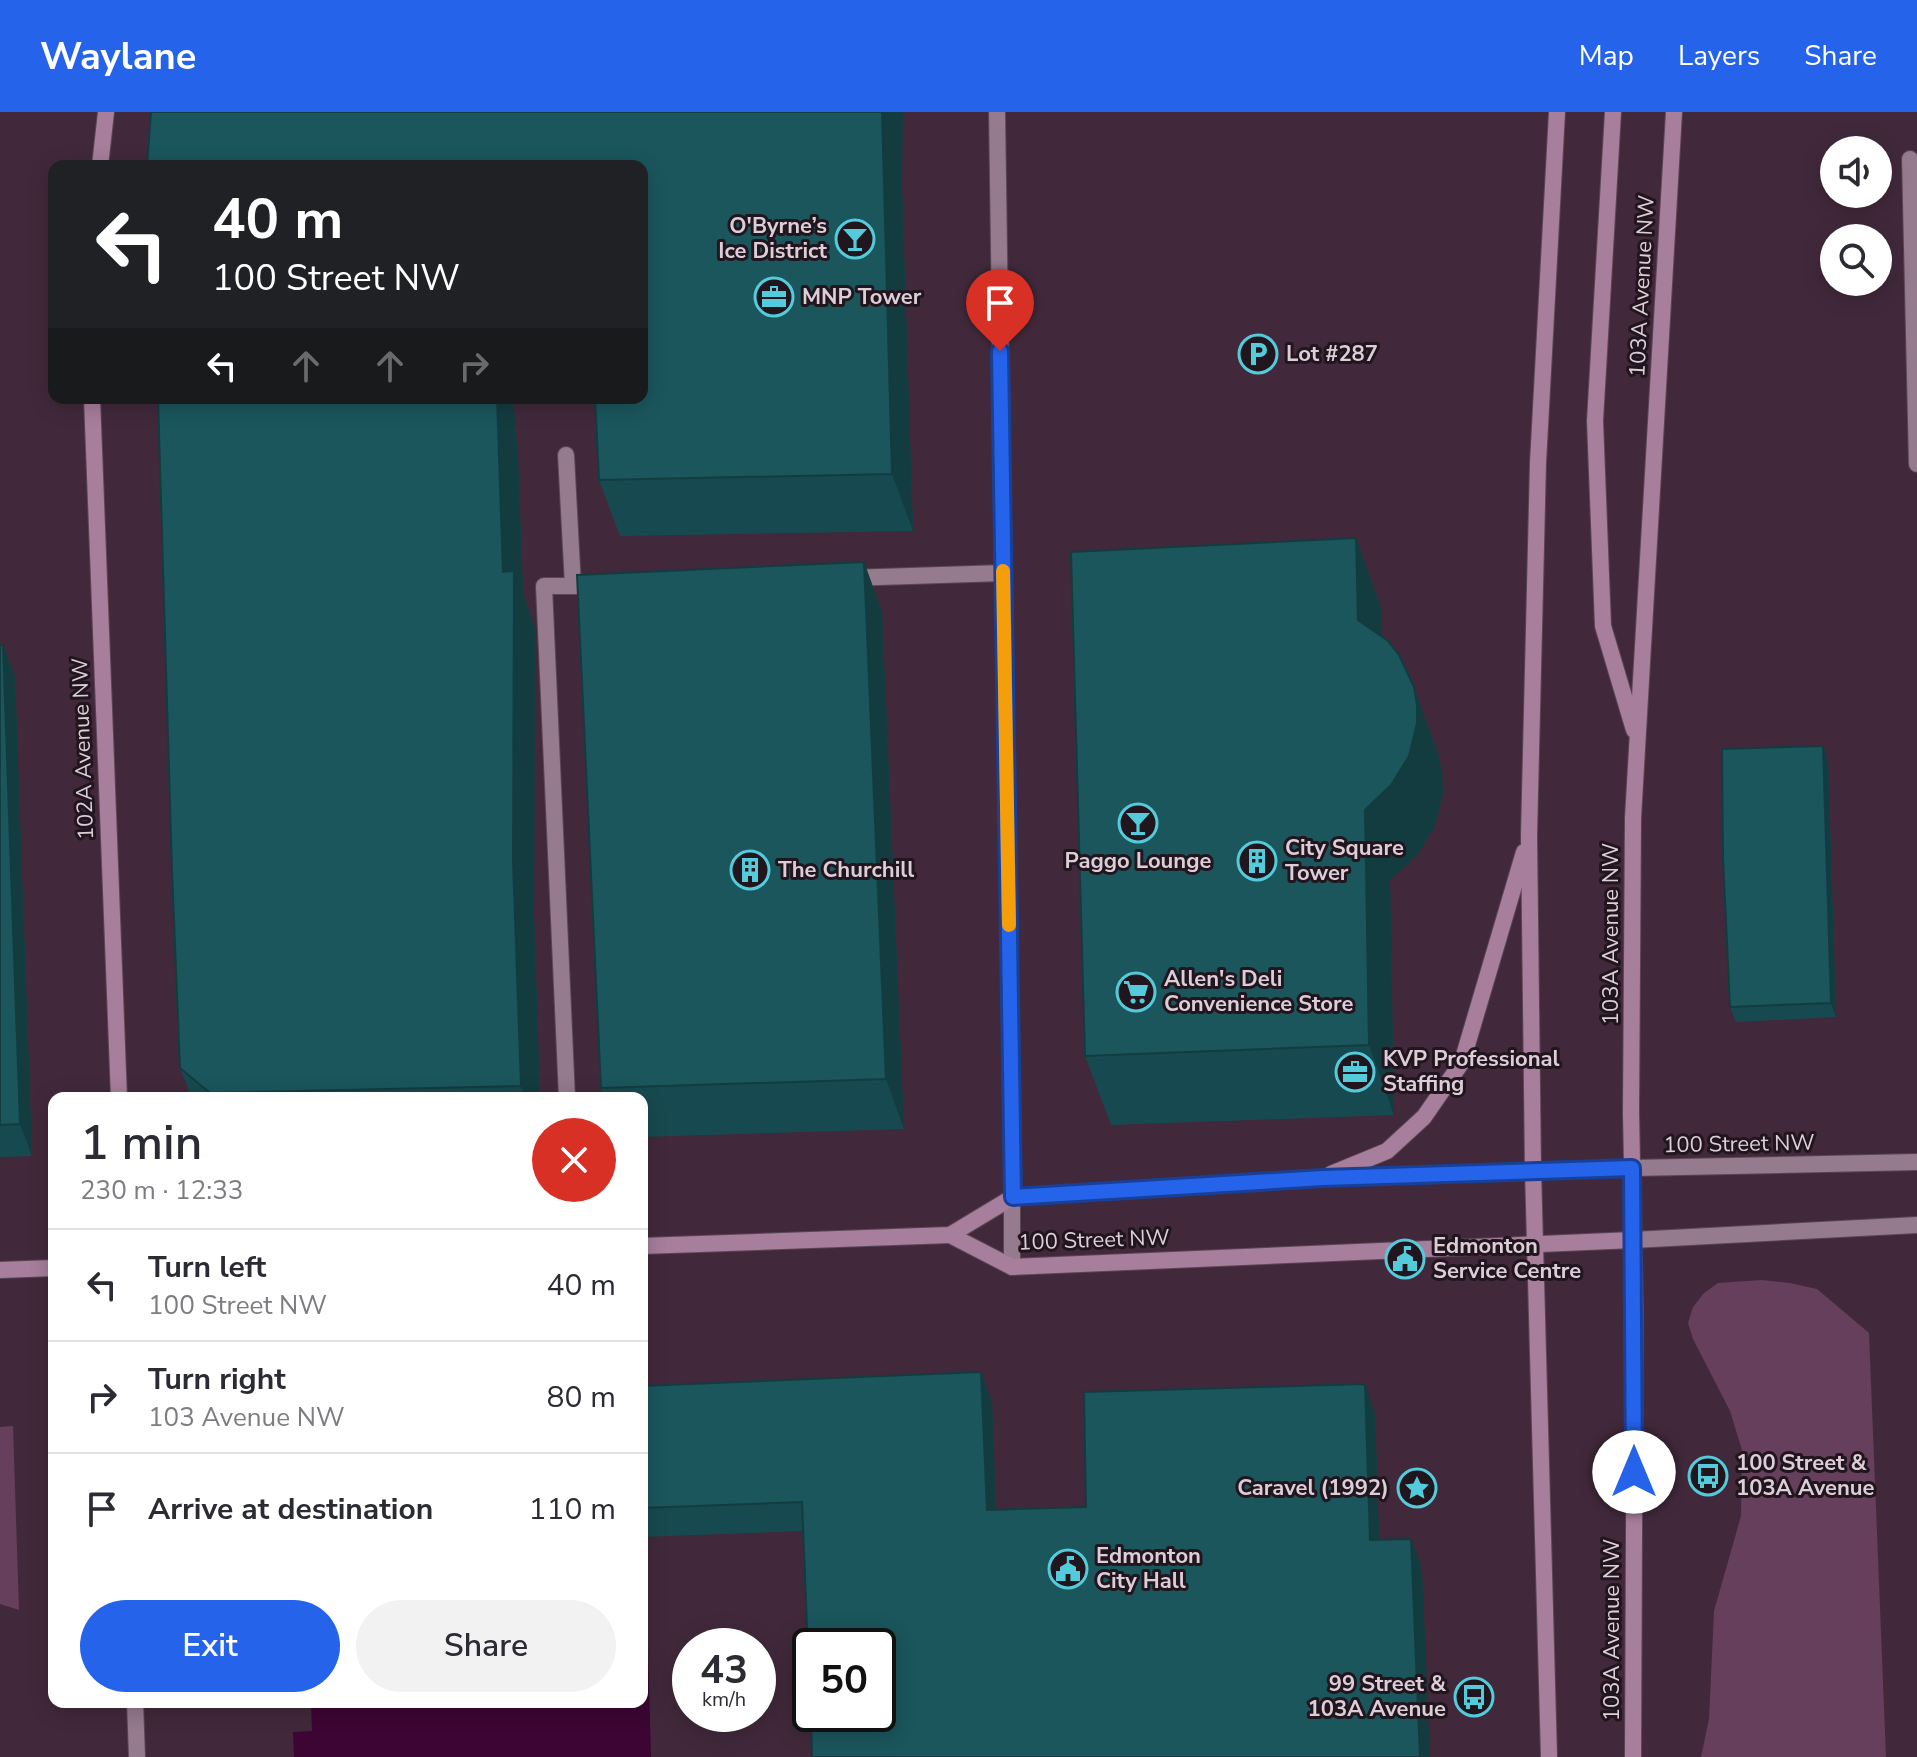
<!DOCTYPE html>
<html lang="en">
<head>
<meta charset="utf-8">
<style>
	:root { --surface:#fff; --page:#f2f2f3; --text:#2b2b33; --muted:#7c7c81; --line:#e1e1e2; --accent:#2563eb }
	body { margin:0; font-family:"Nunito Sans",sans-serif; background:var(--page); color:var(--text); height:100vh; display:flex; flex-direction:column; font-size:30px; white-space:nowrap }
	* { box-sizing:border-box; margin:0 }
	p { font-size:26px; color:var(--muted) }
	.icon { flex:none; width:44px; height:44px; fill:none; stroke:currentColor; stroke-width:2; stroke-linecap:round; stroke-linejoin:round }
	.map { position:relative; flex:1; overflow:hidden }
	.side { position:absolute; left:48px; top:980px; width:600px; height:616px; display:flex; flex-direction:column; background:var(--surface); border-radius:16px; box-shadow:0 4px 20px #0003 }
	.side>* { flex:none }
	.guide { position:absolute; left:48px; top:48px; width:600px; height:244px; border-radius:16px; box-shadow:0 4px 20px #0003; background:#202124; color:#fff; overflow:hidden }
	.fabs { position:absolute; left:1820px; top:24px; display:grid; gap:16px }
	.fabs a { display:grid; place-items:center; width:72px; height:72px; border-radius:50%; background:var(--surface); box-shadow:0 4px 20px #0003; font-size:40px }
	.speed { position:absolute; left:672px; top:1516px; display:flex; gap:16px; font-size:40px; font-weight:700; text-align:center }
	.speed>* { display:grid; place-content:center; width:104px; height:104px; border-radius:50%; background:var(--surface); box-shadow:0 4px 20px #0003; line-height:1 }
	.speed small { font-size:20px; font-weight:400 }
	.speed .limit { border:4px solid #111; border-radius:12px; background:#fff; color:#111 }
	.pin { position:absolute; display:grid; place-items:center; width:68px; height:68px; color:#fff; margin:-82px -34px; border-radius:50% 50% 50% 0; rotate:-45deg; box-shadow:0 0 8px #0007 }
	.pin .icon { rotate:45deg }
	.me { position:absolute; width:88px; margin:-44px; rotate:0deg; stroke-linejoin:round; filter:drop-shadow(0 0 6px #0008) }
	.turn { display:flex; align-items:center; gap:28px; height:168px; padding:0 32px; font-size:36px }
	.turn .icon { width:104px; height:104px; stroke-width:2.5 }
	.turn b { display:block; font-size:56px; line-height:68px }
	.lanes { display:flex; align-items:center; height:76px; padding:0 32px; background:#0003; justify-content:center; gap:40px; direction:ltr }
	.lanes .off { opacity:.35 }
	.round { display:grid; place-items:center; flex:none; width:84px; height:84px; border-radius:42px; background:var(--page) }
	.headline { display:flex; align-items:center; justify-content:space-between; height:136px; padding:0 32px }
	h1 { font-size:48px; font-weight:600; line-height:60px }
	.button { display:flex; gap:16px; margin-top:auto; padding:16px 32px }
	.button a { flex:1; height:92px; border-radius:48px; background:var(--accent); color:#fff; font-size:32px; font-weight:600; line-height:92px; text-align:center }
	.button a+a { background:var(--page); color:var(--text) }
	ul { padding:0; list-style:none }
	li { display:flex; align-items:center; gap:24px; height:112px; padding:0 32px; border-top:2px solid var(--line) }
	li div { flex:1 }
	li b { display:block; font-size:30px }
	li em { font-style:normal }
	header { display:flex; align-items:center; gap:48px; box-sizing:border-box; height:112px; padding:0 40px; background:var(--accent); color:#fff }
	header strong { font-size:38px }
	nav { display:flex; gap:44px; margin-inline-start:auto; font-size:28px }
	.map>svg:first-child { display:block }
	.green { fill:#653f5b }
	.water { fill:#3c0533 }
	.lines { fill:none; stroke-linecap:round; stroke-linejoin:round }
	.lane-casing { stroke:#5a4655; stroke-width:18 }
	.street-casing { stroke:#5a4655; stroke-width:18 }
	.secondary-casing { stroke:#5a4655; stroke-width:18 }
	.lane { stroke:#967a8e; stroke-width:16 }
	.street { stroke:#967a8e; stroke-width:16 }
	.secondary { stroke:#a77e9c; stroke-width:16 }
	.wall { fill:#174a50 }
	.shaded-wall { fill:#133c41 }
	.building { fill:#1b565d; stroke:#133c41; stroke-width:2 }
	.route-casing { stroke:#184099; stroke-width:20 }
	.route { stroke:#2563eb; stroke-width:14 }
	.slow { stroke:#f59e0b; stroke-width:14 }
	.labels { text-anchor:middle; dominant-baseline:central; stroke-width:6; stroke-linejoin:round; paint-order:stroke }
	.poi-label { font-size:22px; font-weight:bold; fill:#ddcdd8; stroke:#21161e; text-anchor:start }
	.street-label { font-size:22px; fill:#ddcdd8; stroke:#21161e }
</style>
</head>
<body>
<header>
<strong>Waylane</strong>
<nav><a>Map</a><a>Layers</a><a>Share</a></nav>
</header>
<div class="map">
<svg width="1917" height="1645" viewBox="0 0 1917 1645">
	<rect width="100%" height="100%" fill="#41293b"/>
	<g class="green">
		<polygon points="1762,1168 1790,1171 1817,1177 1869,1221 1886,1645 1701,1645 1709,1607 1714,1499 1741,1404 1742,1338 1730,1299 1693,1227 1688,1211 1693,1195 1704,1181 1718,1171"/>
		<polygon points="13,1314 19,1498 0,1492 0,1315"/>
	</g>
	<polygon class="water" points="647,1502 651,1645 294,1645 293,1620 312,1619 311,1590 642,1590 642,1503"/>
	<g class="lines">
		<g class="lane-casing">
			<g id="lane">
				<polyline points="566,343 573,474"/>
				<polyline points="848,466 1003,461"/>
				<polyline points="567,986 544,474 597,474"/>
			</g>
		</g>
		<g class="street-casing">
			<g id="street">
				<polyline points="997,0 1012,1029 1012,1155"/>
				<polyline points="1910,47 1917,352"/>
				<polyline points="1632,1056 1917,1050"/>
				<polyline points="1633,1128 1917,1113"/>
				<polyline points="135,1590 137,1645"/>
			</g>
		</g>
		<g class="secondary-casing">
			<g id="secondary">
				<polyline points="1613,0 1595,309 1603,514 1634,618"/>
				<polyline points="100,54 106,0"/>
				<polyline points="92,286 119,986"/>
				<polyline points="1331,1062 1387,1039 1424,1005 1462,950 1524,740"/>
				<polyline points="950,1123 1012,1155 1633,1128"/>
				<polyline points="642,1134 950,1123 1013,1085 1323,1066 1632,1056"/>
				<polyline points="0,1158 54,1156"/>
				<polyline points="1549,1645 1533,1058 1529,723 1538,351 1557,0"/>
				<polyline points="1633,1645 1635,1202 1631,1000 1633,706 1674,0"/>
			</g>
		</g>
		<use href="#lane" class="lane"/>
		<use href="#street" class="street"/>
		<use href="#secondary" class="secondary"/>
	</g>
	<g class="wall">
		<polygon points="642,54 902,78 913,419 620,424 599,368"/>
		<polygon points="158,286 513,286 518,345 523,482 535,516 534,805 540,986 192,986 180,956"/>
		<polygon points="1356,426 1381,496 1382,525 1414,575 1439,645 1442,663 1443,681 1435,714 1417,743 1390,768 1394,1003 1111,1013 1085,944"/>
		<polygon points="864,450 882,500 904,1017 642,1025 642,986 604,986 601,976"/>
		<polygon points="0,533 3,533 15,565 32,1044 0,1045"/>
		<polygon points="1823,634 1828,648 1836,905 1736,910 1730,895"/>
		<polygon points="642,1274 992,1289 996,1398 1086,1395 1375,1301 1379,1427 1422,1456 804,1419 642,1425"/>
	</g>
	<g class="shaded-wall">
		<polygon points="882,0 903,0 902,78 913,419 892,362"/>
		<polygon points="497,286 513,286 518,345 523,482 535,516 534,805 540,986 525,986 521,974"/>
		<polygon points="1356,426 1381,496 1384,578 1358,508"/>
		<polygon points="864,450 882,500 904,1017 886,967"/>
		<polygon points="3,533 15,565 32,1044 20,1012"/>
		<polygon points="1414,575 1439,645 1442,663 1443,681 1435,714 1417,743 1390,768 1394,1003 1369,933 1365,698"/>
		<polygon points="1823,634 1828,648 1836,905 1831,891"/>
		<polygon points="981,1260 992,1289 997,1427 987,1398"/>
		<polygon points="1365,1272 1375,1301 1380,1456 1370,1428"/>
		<polygon points="1411,1427 1422,1456 1430,1645 1421,1645"/>
	</g>
	<g class="building">
		<polygon points="151,0 882,0 892,362 599,368 595,286 642,286 642,54 147,54"/>
		<polygon points="158,286 497,286 503,460 514,459 513,749 521,974 210,981 180,956 172,759"/>
		<polygon points="1356,426 1358,508 1388,529 1399,543 1414,575 1417,593 1417,611 1409,644 1391,673 1365,698 1369,933 1085,944 1071,440"/>
		<polygon points="864,450 886,967 601,976 577,463"/>
		<polygon points="0,533 3,533 20,1012 0,1013"/>
		<polygon points="1823,634 1831,891 1730,895 1723,745 1722,637"/>
		<polygon points="981,1260 987,1398 1086,1395 1084,1280 1365,1272 1370,1428 1411,1427 1420,1645 812,1645 811,1602 878,1602 878,1534 810,1534 810,1587 802,1390 642,1396 642,1274"/>
	</g>
	<g class="lines">
		<g class="route-casing">
			<polyline id="route" points="1000,239 1013,1085 1323,1066 1632,1056 1634,1360"/>
		</g>
		<use href="#route" class="route"/>
		<polyline class="slow" points="1003,459 1009,813"/>
	</g>
	<defs>
		<g id="bar-ring" transform="scale(2)"><circle r="9.5" fill="#21161e" stroke="#53cbda" stroke-width="1.5"/><path d="M-6-5H6L.8 .8V4.5H3.5V6h-7V4.5H-.8V.8Z" fill="#53cbda"/></g>
		<g id="office-ring" transform="scale(2)"><circle r="9.5" fill="#21161e" stroke="#53cbda" stroke-width="1.5"/><path d="M-6-3h4V-5.5h4V-3h4V5H-6ZM-1-4.5V-3h2v-1.5ZM-6 0V1H6V0Z" fill="#53cbda"/></g>
		<g id="parking-ring" transform="scale(2)"><circle r="9.5" fill="#21161e" stroke="#53cbda" stroke-width="1.5"/><path d="M-3.5-5.5H1a3.5 3.5 0 0 1 0 7H-1V5.5H-3.5ZM-1-3.4V-.6H.8a1.4 1.4 0 0 0 0-2.8Z" fill="#53cbda"/></g>
		<g id="building-ring" transform="scale(2)"><circle r="9.5" fill="#21161e" stroke="#53cbda" stroke-width="1.5"/><path d="M-4-6H4V6H1V3H-1V6H-4ZM-2.5-4.3h1.7v1.8h-1.7ZM.8-4.3h1.7v1.8H.8ZM-2.5-1h1.7V.8h-1.7ZM.8-1h1.7V.8H.8Z" fill="#53cbda"/></g>
		<g id="supermarket-ring" transform="scale(2)"><circle r="9.5" fill="#21161e" stroke="#53cbda" stroke-width="1.5"/><path d="M-6-5.5h2.5l.6 2H6L4.5 2H-2.5L-4.4-4H-6ZM-1.5 3.2a1.3 1.3 0 1 0 .1 0ZM3 3.2a1.3 1.3 0 1 0 .1 0Z" fill="#53cbda"/></g>
		<g id="civic-ring" transform="scale(2)"><circle r="9.5" fill="#21161e" stroke="#53cbda" stroke-width="1.5"/><path d="M-.6-6.5H3V-4.5H.6V-3L4-1V1h2V6H-6V1h2V-1L-.6-3ZM-1.2 2.5V6h2.4V2.5Z" fill="#53cbda"/></g>
		<g id="bus-ring" transform="scale(2)"><circle r="9.5" fill="#21161e" stroke="#53cbda" stroke-width="1.5"/><path d="M-5-6H5V4H4V6H2V4H-2V6H-4V4H-5ZM-3.5-4V0h7V-4ZM-3.5 1.2v1.5H-2V1.2ZM2 1.2v1.5H3.5V1.2Z" fill="#53cbda"/></g>
		<g id="sight-ring" transform="scale(2)"><circle r="9.5" fill="#21161e" stroke="#53cbda" stroke-width="1.5"/><path d="M0-6L1.8-2.2L6-1.7L2.9 1.2L3.7 5.4L0 3.3L-3.7 5.4L-2.9 1.2L-6-1.7L-1.8-2.2Z" fill="#53cbda"/></g>
	</defs>
	<g fill-rule="evenodd">
		<use href="#bar-ring" x="855" y="127"/>
		<use href="#office-ring" x="774" y="185"/>
		<use href="#parking-ring" x="1258" y="242"/>
		<use href="#bar-ring" x="1138" y="711"/>
		<use href="#building-ring" x="1257" y="749"/>
		<use href="#building-ring" x="750" y="758"/>
		<use href="#supermarket-ring" x="1136" y="880"/>
		<use href="#office-ring" x="1355" y="960"/>
		<use href="#civic-ring" x="1405" y="1147"/>
		<use href="#bus-ring" x="1708" y="1364"/>
		<use href="#sight-ring" x="1417" y="1376"/>
		<use href="#civic-ring" x="1068" y="1457"/>
		<use href="#bus-ring" x="1474" y="1585"/>
	</g>
	<g class="labels">
		<g class="poi-label">
			<text x="827" y="114" text-anchor="end">O'Byrne’s<tspan x="827" dy="25">Ice District</tspan></text>
			<text x="802" y="185">MNP Tower</text>
			<text x="1286" y="242">Lot #287</text>
			<text x="1285" y="736">City Square<tspan x="1285" dy="25">Tower</tspan></text>
			<text x="1138" y="749" text-anchor="middle">Paggo Lounge</text>
			<text x="778" y="758">The Churchill</text>
			<text x="1164" y="867">Allen's Deli<tspan x="1164" dy="25">Convenience Store</tspan></text>
			<text x="1383" y="947">KVP Professional<tspan x="1383" dy="25">Staffing</tspan></text>
			<text x="1433" y="1134">Edmonton<tspan x="1433" dy="25">Service Centre</tspan></text>
			<text x="1736" y="1351">100 Street &amp;<tspan x="1736" dy="25">103A Avenue</tspan></text>
			<text x="1389" y="1376" text-anchor="end">Caravel (1992)</text>
			<text x="1096" y="1444">Edmonton<tspan x="1096" dy="25">City Hall</tspan></text>
			<text x="1446" y="1572" text-anchor="end">99 Street &amp;<tspan x="1446" dy="25">103A Avenue</tspan></text>
		</g>
		<g class="street-label">
			<text transform="translate(1642 174) rotate(-87)">103A Avenue NW</text>
			<text transform="translate(83 637) rotate(-92)">102A Avenue NW</text>
			<text transform="translate(1611 822) rotate(-90)">103A Avenue NW</text>
			<text transform="translate(1739 1032) rotate(-1)">100 Street NW</text>
			<text transform="translate(1094 1128) rotate(-2)">100 Street NW</text>
			<text transform="translate(1612 1518) rotate(-90)">103A Avenue NW</text>
		</g>
	</g>
</svg>
<div class="fabs">
<a><svg class="icon" aria-label="sound" viewBox="0 0 24 24"><path d="M4 9h4l5-4v14l-5-4H4zM17 9q2 3 0 6"/></svg></a>
<a><svg class="icon" aria-label="search" viewBox="0 0 24 24"><circle cx="10" cy="10" r="6"/><path d="M15 15l6 6"/></svg></a>
</div>
<div class="speed"><div>43<small>km/h</small></div><div class="limit">50</div></div>
<div class="pin" style="left:1000px;top:239px;background:#d93025"><svg class="icon" aria-label="arrive" viewBox="0 0 24 24"><path d="M6 21V4h12l-3 4 3 4H6"/></svg></div>
<svg class="me" style="left:1634px;top:1360px" viewBox="-20 -20 40 40"><circle r="19" fill="#fff"/><path d="M0-13L10 11 0 6-10 11z" fill="#2563eb"/></svg>
<div class="guide">
<div class="turn"><svg class="icon" aria-label="left" viewBox="0 0 24 24"><path d="M17 20v-9H6M10 6l-5 5 5 5"/></svg><div><b>40 m</b>100 Street NW</div></div>
<div class="lanes"><svg class="icon" aria-label="left" viewBox="0 0 24 24"><path d="M17 20v-9H6M10 6l-5 5 5 5"/></svg><svg class="icon off" aria-label="ahead" viewBox="0 0 24 24"><path d="M12 20V5M6 11l6-6 6 6"/></svg><svg class="icon off" aria-label="ahead" viewBox="0 0 24 24"><path d="M12 20V5M6 11l6-6 6 6"/></svg><svg class="icon off" aria-label="right" viewBox="0 0 24 24"><path d="M7 20v-9h11M14 6l5 5-5 5"/></svg></div>
</div>
<section class="side">
<div class="headline"><div><h1>1 min</h1><p>230 m · 12:33</p></div><a class="round" style="background:#d93025;color:#fff"><svg class="icon" aria-label="close" viewBox="0 0 24 24"><path d="M6 6l12 12M18 6L6 18"/></svg></a></div>
<ul>
<li><svg class="icon" aria-label="left" viewBox="0 0 24 24"><path d="M17 20v-9H6M10 6l-5 5 5 5"/></svg><div><b>Turn left</b><p>100 Street NW</p></div><em>40 m</em></li>
<li><svg class="icon" aria-label="right" viewBox="0 0 24 24"><path d="M7 20v-9h11M14 6l5 5-5 5"/></svg><div><b>Turn right</b><p>103 Avenue NW</p></div><em>80 m</em></li>
<li><svg class="icon" aria-label="arrive" viewBox="0 0 24 24"><path d="M6 21V4h12l-3 4 3 4H6"/></svg><div><b>Arrive at destination</b></div><em>110 m</em></li>
</ul>
<div class="button"><a>Exit</a><a>Share</a></div>
</section>
</div>
</body>
</html>
